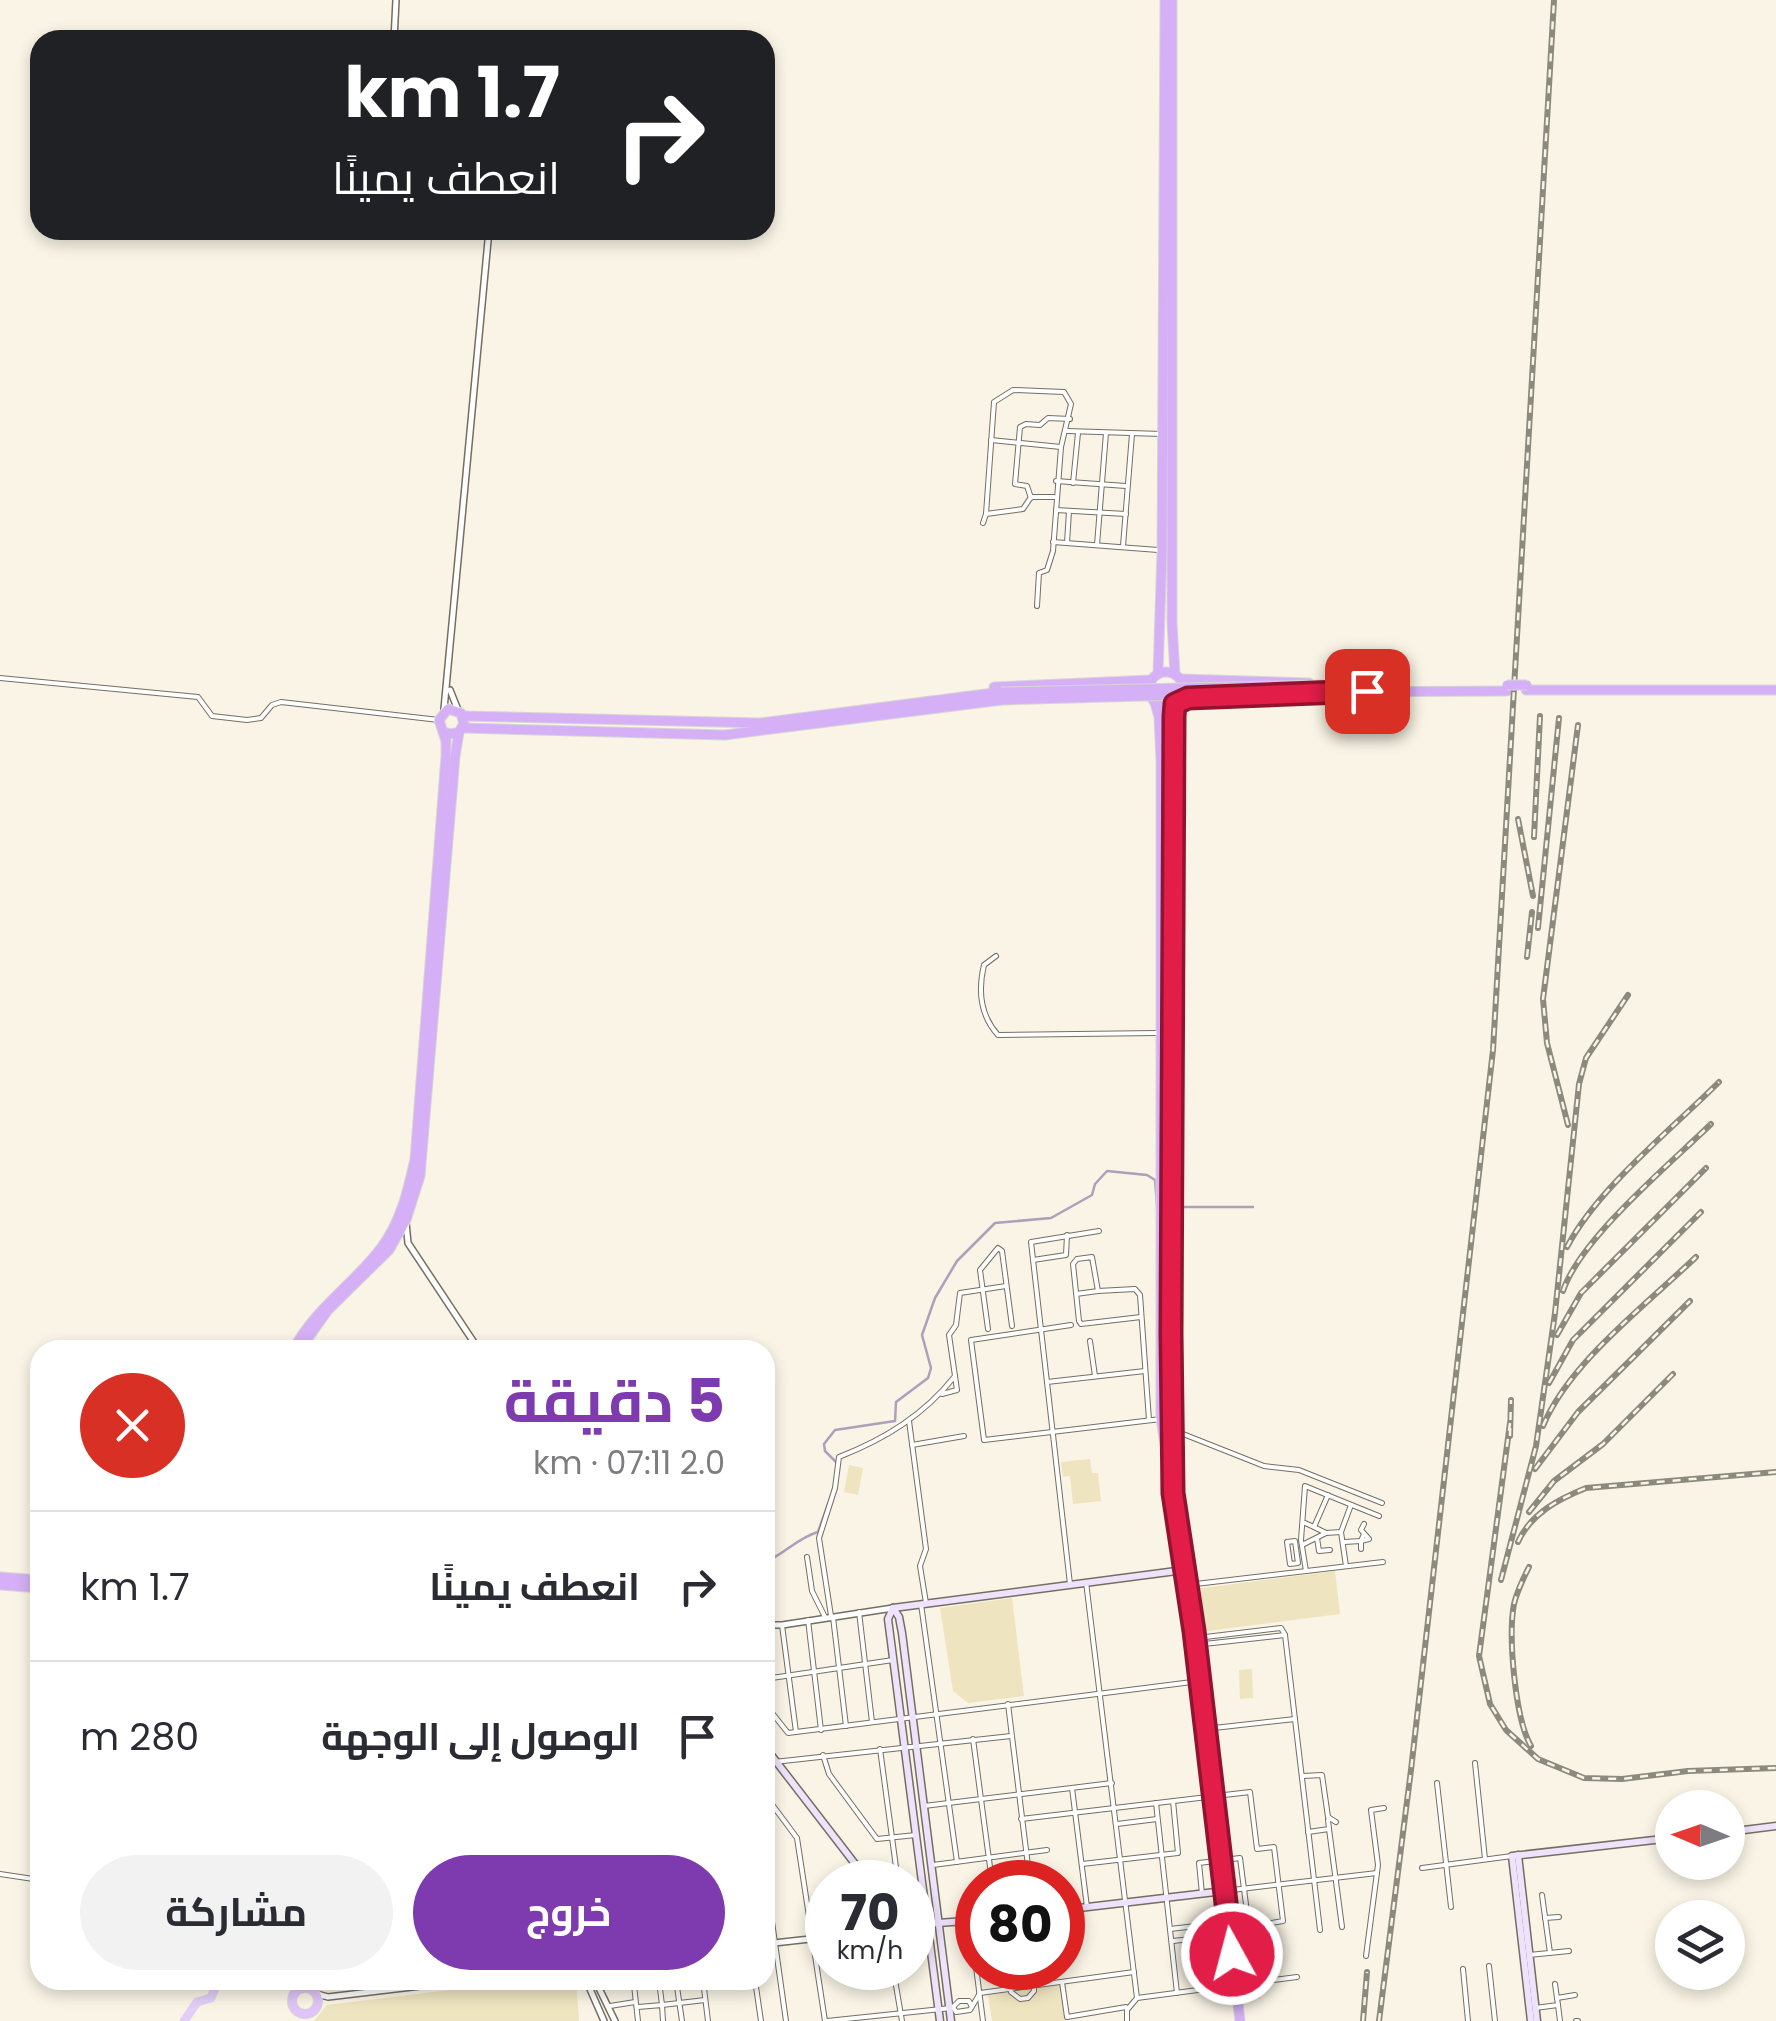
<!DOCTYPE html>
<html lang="ar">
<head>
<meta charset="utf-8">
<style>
	:root { --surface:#fff; --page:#f2f2f3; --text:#2b2b33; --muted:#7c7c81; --line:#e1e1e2; --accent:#7d3baf }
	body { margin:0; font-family:Poppins,Cairo,sans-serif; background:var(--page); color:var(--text); direction:rtl; height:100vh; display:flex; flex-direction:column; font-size:38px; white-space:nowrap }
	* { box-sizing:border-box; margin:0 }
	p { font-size:32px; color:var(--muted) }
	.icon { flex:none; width:55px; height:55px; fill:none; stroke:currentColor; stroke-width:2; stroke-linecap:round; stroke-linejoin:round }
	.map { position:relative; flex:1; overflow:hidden; direction:ltr }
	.panel { position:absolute; left:30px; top:1340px; width:745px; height:650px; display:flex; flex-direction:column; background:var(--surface); border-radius:30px; box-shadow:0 5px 15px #0003; direction:rtl }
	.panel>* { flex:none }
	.top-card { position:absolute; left:30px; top:30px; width:745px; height:210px; border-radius:30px; box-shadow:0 5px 15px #0003; direction:rtl; background:#202124; color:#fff; overflow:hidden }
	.needle { width:65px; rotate:272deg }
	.tools { position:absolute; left:1655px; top:1790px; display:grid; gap:20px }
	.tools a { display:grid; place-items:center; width:90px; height:90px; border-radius:50%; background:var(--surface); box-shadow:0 5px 15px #0003; font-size:50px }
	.speed { position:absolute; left:805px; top:1860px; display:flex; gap:20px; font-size:50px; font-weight:700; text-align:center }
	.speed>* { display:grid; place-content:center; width:130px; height:130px; border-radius:50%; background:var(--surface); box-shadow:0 5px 15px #0003; line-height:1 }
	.speed small { font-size:25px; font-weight:400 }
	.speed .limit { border:15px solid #d22; background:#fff; color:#111 }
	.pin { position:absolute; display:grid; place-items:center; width:85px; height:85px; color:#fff; margin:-42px; border-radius:20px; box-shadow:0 5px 15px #0006 }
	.me { position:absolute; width:110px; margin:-55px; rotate:353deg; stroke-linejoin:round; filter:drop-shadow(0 0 8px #0008) }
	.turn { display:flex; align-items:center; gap:35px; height:210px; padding:0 50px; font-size:45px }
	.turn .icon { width:130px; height:130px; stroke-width:2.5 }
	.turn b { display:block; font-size:70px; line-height:85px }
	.round { display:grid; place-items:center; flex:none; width:105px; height:105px; border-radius:52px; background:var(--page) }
	.overview { display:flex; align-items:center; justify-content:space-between; height:170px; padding:0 50px }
	h1 { font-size:60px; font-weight:700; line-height:75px; color:var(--accent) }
	.action { display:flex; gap:20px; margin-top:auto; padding:20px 50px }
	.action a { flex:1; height:115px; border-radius:60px; background:var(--accent); color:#fff; font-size:40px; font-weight:700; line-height:115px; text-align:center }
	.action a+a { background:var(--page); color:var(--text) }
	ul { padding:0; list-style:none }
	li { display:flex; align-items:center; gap:30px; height:150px; padding:0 50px; border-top:2px solid var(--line) }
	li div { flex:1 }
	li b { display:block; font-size:38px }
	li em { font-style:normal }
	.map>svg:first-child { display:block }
	.green { fill:#eee4c0 }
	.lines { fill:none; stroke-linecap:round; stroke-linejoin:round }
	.stream { stroke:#ae9fba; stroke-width:2.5 }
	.river { stroke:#e3cef8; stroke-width:9 }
	.minor-casing { stroke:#736f62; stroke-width:6 }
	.tertiary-casing { stroke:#736f62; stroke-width:8 }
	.secondary-casing { stroke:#736f62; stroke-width:9 }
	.primary-casing { stroke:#d6d6d4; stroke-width:10 }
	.trunk-casing { stroke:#d6d6d4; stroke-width:11 }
	.minor { stroke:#fff; stroke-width:4 }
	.tertiary { stroke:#fff; stroke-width:5 }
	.secondary { stroke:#efe2fc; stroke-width:6 }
	.primary { stroke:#e0c4f9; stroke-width:8 }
	.trunk { stroke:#d6b0f7; stroke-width:9 }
	.rail-casing { stroke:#8c897f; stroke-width:6 }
	.rail { stroke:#f9f4e5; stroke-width:2.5; stroke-dasharray:8; stroke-linecap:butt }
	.trunk-bridge-casing { stroke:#d6d6d4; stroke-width:11; stroke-linecap:butt }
	.trunk-bridge { stroke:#d6b0f7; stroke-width:9 }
	.route-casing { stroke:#92132f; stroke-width:25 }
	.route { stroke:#e11d48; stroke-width:18 }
</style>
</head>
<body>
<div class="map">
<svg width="1776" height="2021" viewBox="0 0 1776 2021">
	<rect width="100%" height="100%" fill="#f9f4e5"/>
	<g class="green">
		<polygon points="1090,1459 1092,1473 1098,1473 1101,1501 1073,1504 1070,1476 1063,1477 1061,1462"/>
		<polygon points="849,1465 863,1468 858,1495 844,1492"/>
		<polygon points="1335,1571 1340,1614 1200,1632 1195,1589"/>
		<polygon points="1012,1598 1024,1696 968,1703 953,1691 940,1608"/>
		<polygon points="1252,1669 1253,1698 1240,1699 1239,1670"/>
		<polygon points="533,1980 576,1980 579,2021 314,2021 327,2005"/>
		<polygon points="1060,1985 1065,2021 992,2021 988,1995"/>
	</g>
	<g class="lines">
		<g class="stream">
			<polyline points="1183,1207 1253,1207"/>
			<polyline points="837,1463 825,1451 824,1444 835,1430 895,1421 896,1402 928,1378 931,1368 922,1335 935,1298 957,1261 995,1223 1051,1218 1092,1195 1095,1184 1107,1171 1147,1175 1155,1180 1157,1205"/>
			<path d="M 765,1562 C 785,1554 797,1538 818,1532 L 828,1504"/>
		</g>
		<polyline class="river" points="184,2021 197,2002 211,1998 218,1980"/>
		<g class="minor-casing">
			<g id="minor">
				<polyline points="1067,431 1162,434"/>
				<polyline points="991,440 1061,447"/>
				<polyline points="1056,481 1126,486"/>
				<polyline points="1073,483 1078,433"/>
				<polyline points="1031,498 1027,486 1015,484 1020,427 1026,424 1040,425 1048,418 1070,419"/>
				<polyline points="1056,510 1126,514"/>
				<polyline points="986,514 994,402 1013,390 1064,392 1071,404 1061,447 1053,551 1047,570 1039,573 1037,606"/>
				<polyline points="983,523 986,514 1023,509 1031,497 1054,497"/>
				<polyline points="1053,542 1158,550"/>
				<polyline points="1067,543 1069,511"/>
				<polyline points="1097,545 1106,433"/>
				<polyline points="1123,546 1132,434"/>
				<polyline points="0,678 198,697 212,716 247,720 261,718 272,705 281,702 439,720"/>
				<path d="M 996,956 L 984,965 C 978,990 980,1015 998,1035 L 1157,1033"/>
				<polyline points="1033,1260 1066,1255 1067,1235"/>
				<polyline points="1098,1291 1135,1289 1140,1295 1149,1420"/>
				<polyline points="1076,1294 1098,1291 1092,1257 1077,1259 1073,1264 1079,1321 1081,1324 1141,1317"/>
				<polyline points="1071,1325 971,1340 984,1440 1161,1419"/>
				<polyline points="988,1329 980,1270 998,1248 1002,1251 1012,1326"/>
				<polyline points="1090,1341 1095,1376"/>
				<polyline points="1047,1382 1145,1371"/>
				<polyline points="942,1394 957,1390 955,1376"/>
				<polyline points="909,1421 926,1549 920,1566 926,1603"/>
				<polyline points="1173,1430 1264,1466 1299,1470 1382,1503"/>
				<polyline points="912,1445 964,1436"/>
				<polyline points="1305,1523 1314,1527 1328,1495"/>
				<polyline points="1314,1527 1326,1533 1341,1532"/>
				<polyline points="1317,1538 1319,1551 1330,1550"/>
				<polygon points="1295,1541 1298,1563 1290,1564 1287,1542"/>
				<polyline points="1344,1542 1361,1541 1364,1534"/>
				<polyline points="1304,1544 1326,1533"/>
				<polyline points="1361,1549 1361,1541 1369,1539 1361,1530 1364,1524"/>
				<polyline points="807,1557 812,1591 825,1617"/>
				<polyline points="1346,1566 1341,1532 1351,1505"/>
				<polyline points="1306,1571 1301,1540 1305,1486 1379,1516"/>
				<polyline points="1086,1582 1137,1998"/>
				<polyline points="1070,1584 1031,1242 1099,1231"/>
				<polyline points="1187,1585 1383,1562"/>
				<polyline points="765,1601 771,1598 767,1579"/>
				<polyline points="921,1604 957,1862"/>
				<polyline points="859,1612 872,1722"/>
				<path d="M 831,1616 L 819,1538 L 835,1488 L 839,1457 C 885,1439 924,1415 955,1376 L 949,1335 L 956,1325 L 960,1293 L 1006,1286"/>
				<polyline points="833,1617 846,1726"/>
				<polyline points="808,1620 821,1730"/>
				<polyline points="782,1625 796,1732"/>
				<polyline points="1197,1638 1281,1628 1285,1635 1320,1930"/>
				<polyline points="1195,1645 1285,1635"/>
				<polyline points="765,1678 767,1703"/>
				<polyline points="765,1679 893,1660"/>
				<polyline points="765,1704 788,1733 1200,1681"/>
				<polyline points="1008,1704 1030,1882"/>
				<polyline points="1205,1729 1295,1719"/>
				<polyline points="973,1739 992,1882"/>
				<polyline points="823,1755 829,1774 877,1839 916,1835"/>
				<polyline points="765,1763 1011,1736"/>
				<polyline points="1475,1763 1485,1859"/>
				<polyline points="1303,1776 1322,1775 1328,1817 1336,1822"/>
				<polyline points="1437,1783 1451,1907"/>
				<polyline points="1072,1788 1087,1907"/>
				<polyline points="765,1795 797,1838 825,2021"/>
				<polyline points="1156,1803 1177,1993"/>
				<polyline points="924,1806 1112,1783"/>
				<polyline points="1021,1819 1250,1792 1257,1849 1274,1847 1283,1921 1266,1924 1274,1980"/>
				<polyline points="1117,1824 1157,1819"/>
				<polyline points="1329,1829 1342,1927"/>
				<polyline points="1308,1832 1329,1829 1328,1820"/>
				<polyline points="1082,1864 1178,1853 1173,1801"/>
				<polyline points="933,1865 1047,1850"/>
				<polyline points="1422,1868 1512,1856"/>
				<polyline points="765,1872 786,2021"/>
				<polyline points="0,1874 40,1880"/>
				<polyline points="875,1882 896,1867 880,1749"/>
				<polyline points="1224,1891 1377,1873"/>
				<polyline points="1542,1895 1550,1953"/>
				<polyline points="809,1910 828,1907"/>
				<polyline points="1545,1918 1559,1917"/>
				<polyline points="970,1921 983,2021"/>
				<polyline points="1170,1929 1248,1920 1240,1858 1199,1863 1202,1894"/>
				<polyline points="1173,1941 1191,1939 1197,1990"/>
				<polyline points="1529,1955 1569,1951"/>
				<polyline points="1366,1956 1378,1865 1371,1810 1384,1808"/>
				<polyline points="1489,1966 1495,2021"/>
				<polyline points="893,1968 902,2021"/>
				<polyline points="1007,1968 1011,1992 1020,1999 1028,1998 1034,1991 1033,1968"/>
				<polyline points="1463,1969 1468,2021"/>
				<polyline points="659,1980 662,2005 705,2000"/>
				<polyline points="676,1980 682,2021"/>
				<polyline points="703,1980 708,2021"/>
				<polyline points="755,1980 761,2021"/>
				<polyline points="1062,1982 1067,2017 1126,2007"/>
				<polyline points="1557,1998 1575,1995"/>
				<polyline points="971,2005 969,2001 959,2001 953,2007 956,2012 970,2010 980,1993 1134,1972"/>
				<polyline points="1558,2005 1560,2021"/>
				<polyline points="610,2006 635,2002"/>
				<polyline points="638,2007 662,2005 663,2021"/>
				<polyline points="1535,2008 1558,2005 1555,1984"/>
				<polyline points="638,2021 634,1985 658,1982"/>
				<polyline points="827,2021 951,2008"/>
				<polyline points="1127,2021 1127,2010 1137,1998 1297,1977"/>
				<polyline points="1576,2021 1578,2021"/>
			</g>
		</g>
		<g class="tertiary-casing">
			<g id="tertiary">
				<polyline points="394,40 396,0"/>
				<polyline points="386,230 396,234 422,230"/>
				<polyline points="450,690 458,710"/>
				<polyline points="444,709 489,230"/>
				<polyline points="406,1223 408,1243 479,1350"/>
				<polyline points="765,1621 770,1625 782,1625 893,1608"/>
				<polyline points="765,1944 828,1937"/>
				<polyline points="586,1980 604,2021"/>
				<polyline points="595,1980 615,2021"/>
				<polyline points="317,1994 328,1997 471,1980"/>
			</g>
		</g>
		<g class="secondary-casing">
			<g id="secondary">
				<polyline points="893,1608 899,1617 902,1633 951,2021"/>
				<polyline points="893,1608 888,1619 940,2021"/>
				<polyline points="893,1608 1184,1570"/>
				<polyline points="765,1747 869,1882"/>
				<polyline points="1728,1832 1776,1826"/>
				<polyline points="1518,1855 1537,2021"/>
				<polyline points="1062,1910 1224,1891"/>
				<polyline points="912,1925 978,1920"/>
				<polyline points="1531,2021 1512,1856 1672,1838"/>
			</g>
		</g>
		<g class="primary-casing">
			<circle id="primary" cx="305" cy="2001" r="13"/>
		</g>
		<g class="trunk-casing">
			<g id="trunk">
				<polyline points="1172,0 1172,623 1175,674"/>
				<circle cx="1166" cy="689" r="17"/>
				<polyline points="1158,674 1162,551 1165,0"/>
				<polyline points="1180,679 1309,683"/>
				<polyline points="994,687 1151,680"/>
				<polyline points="1526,690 1776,690"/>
				<polyline points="1317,692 1507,691"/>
				<polyline points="1155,703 1159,717 1161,761 1161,1419 1194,1631 1240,2021"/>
				<polyline points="463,716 760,723 1001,692"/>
				<polyline points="463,728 725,735 1002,700"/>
				<polyline points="301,1348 328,1310 389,1250 406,1220 420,1176 455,757 459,732"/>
				<path d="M 293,1350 C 317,1306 353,1285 381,1248 C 401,1222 408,1190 415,1159 L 446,756 L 446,741 L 439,720 L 448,709 L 461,713 L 464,724 L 459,732 L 450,734 L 444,732"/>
				<polyline points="1172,1455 1171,765 1175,704"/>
				<polyline points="0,1577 40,1580"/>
				<polyline points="0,1585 40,1588"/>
			</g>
		</g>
		<use href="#minor" class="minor"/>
		<use href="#tertiary" class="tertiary"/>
		<use href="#secondary" class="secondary"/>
		<use href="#primary" class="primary"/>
		<use href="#trunk" class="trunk"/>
		<g class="rail-casing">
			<g id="rail">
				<polyline points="1518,819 1533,896"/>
				<polyline points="1534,837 1540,716"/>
				<polyline points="1538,928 1559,718"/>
				<polyline points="1527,957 1532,912"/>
				<polyline points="1568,1125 1547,1043 1543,999 1578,725"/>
				<path d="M 1567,1247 C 1597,1189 1671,1130 1719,1082"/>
				<path d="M 1563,1291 C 1580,1239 1670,1164 1711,1124"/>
				<polyline points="1557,1335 1581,1293 1706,1168"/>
				<polyline points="1549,1383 1573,1340 1701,1212"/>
				<polyline points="1510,1423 1479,1656 1490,1704 1506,1730 1538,1759 1584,1778 1622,1779 1688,1771 1776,1768"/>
				<path d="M 1543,1426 C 1569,1363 1647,1304 1696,1257"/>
				<polyline points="1510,1436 1511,1400"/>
				<polyline points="1535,1469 1578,1412 1690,1301"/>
				<polyline points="1529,1512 1554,1481 1603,1444 1673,1374"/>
				<path d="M 1518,1542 C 1531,1513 1559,1499 1586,1488 L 1776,1472"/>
				<path d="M 1529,1567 C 1523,1579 1517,1591 1514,1604 C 1508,1636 1515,1719 1531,1746"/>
				<polyline points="1501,1580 1536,1446 1555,1313 1579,1084 1586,1058 1628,995"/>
				<polyline points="1363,2021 1367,1972"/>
				<polyline points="1379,2021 1411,1770 1493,1050 1554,0"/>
			</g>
		</g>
		<use href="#rail" class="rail"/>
		<g class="trunk-bridge-casing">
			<g id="trunk-bridge">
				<polyline points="1507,685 1527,685"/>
				<polyline points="1001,692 1323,685"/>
				<polyline points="1002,700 1322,691"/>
			</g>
		</g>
		<use href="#trunk-bridge" class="trunk-bridge"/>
	</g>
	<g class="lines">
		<g class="route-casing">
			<polyline id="route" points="1232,1954 1194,1631 1173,1493 1171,1334 1174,716 1175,704 1188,698 1367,691"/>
		</g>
		<use href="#route" class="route"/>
	</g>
</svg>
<div class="tools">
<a><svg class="needle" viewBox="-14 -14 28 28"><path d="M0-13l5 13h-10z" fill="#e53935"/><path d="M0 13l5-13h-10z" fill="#7c7c81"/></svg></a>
<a><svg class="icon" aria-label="layers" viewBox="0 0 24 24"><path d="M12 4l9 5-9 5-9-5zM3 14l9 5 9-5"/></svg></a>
</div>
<div class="speed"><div>70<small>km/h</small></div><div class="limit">80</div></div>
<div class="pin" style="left:1367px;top:691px;background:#d93025"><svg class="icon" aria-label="arrive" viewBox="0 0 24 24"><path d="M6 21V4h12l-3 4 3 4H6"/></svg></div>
<svg class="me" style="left:1232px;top:1954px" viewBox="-20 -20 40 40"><circle r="17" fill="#e11d48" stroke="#fff" stroke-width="3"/><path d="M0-11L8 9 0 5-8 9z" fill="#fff"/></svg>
<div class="top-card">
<div class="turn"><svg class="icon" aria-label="right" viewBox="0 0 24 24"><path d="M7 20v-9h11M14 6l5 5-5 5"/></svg><div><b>1.7 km</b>انعطف يمينًا</div></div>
</div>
<section class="panel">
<div class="overview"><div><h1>5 دقيقة</h1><p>2.0 km · 07:11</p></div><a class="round" style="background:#d93025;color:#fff"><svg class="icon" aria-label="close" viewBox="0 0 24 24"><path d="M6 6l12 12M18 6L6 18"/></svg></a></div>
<ul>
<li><svg class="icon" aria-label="right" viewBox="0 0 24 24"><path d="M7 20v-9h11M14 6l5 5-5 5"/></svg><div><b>انعطف يمينًا</b></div><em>1.7 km</em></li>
<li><svg class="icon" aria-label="arrive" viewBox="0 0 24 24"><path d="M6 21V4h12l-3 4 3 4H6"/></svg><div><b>الوصول إلى الوجهة</b></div><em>280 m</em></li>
</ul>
<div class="action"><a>خروج</a><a>مشاركة</a></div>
</section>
</div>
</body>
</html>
